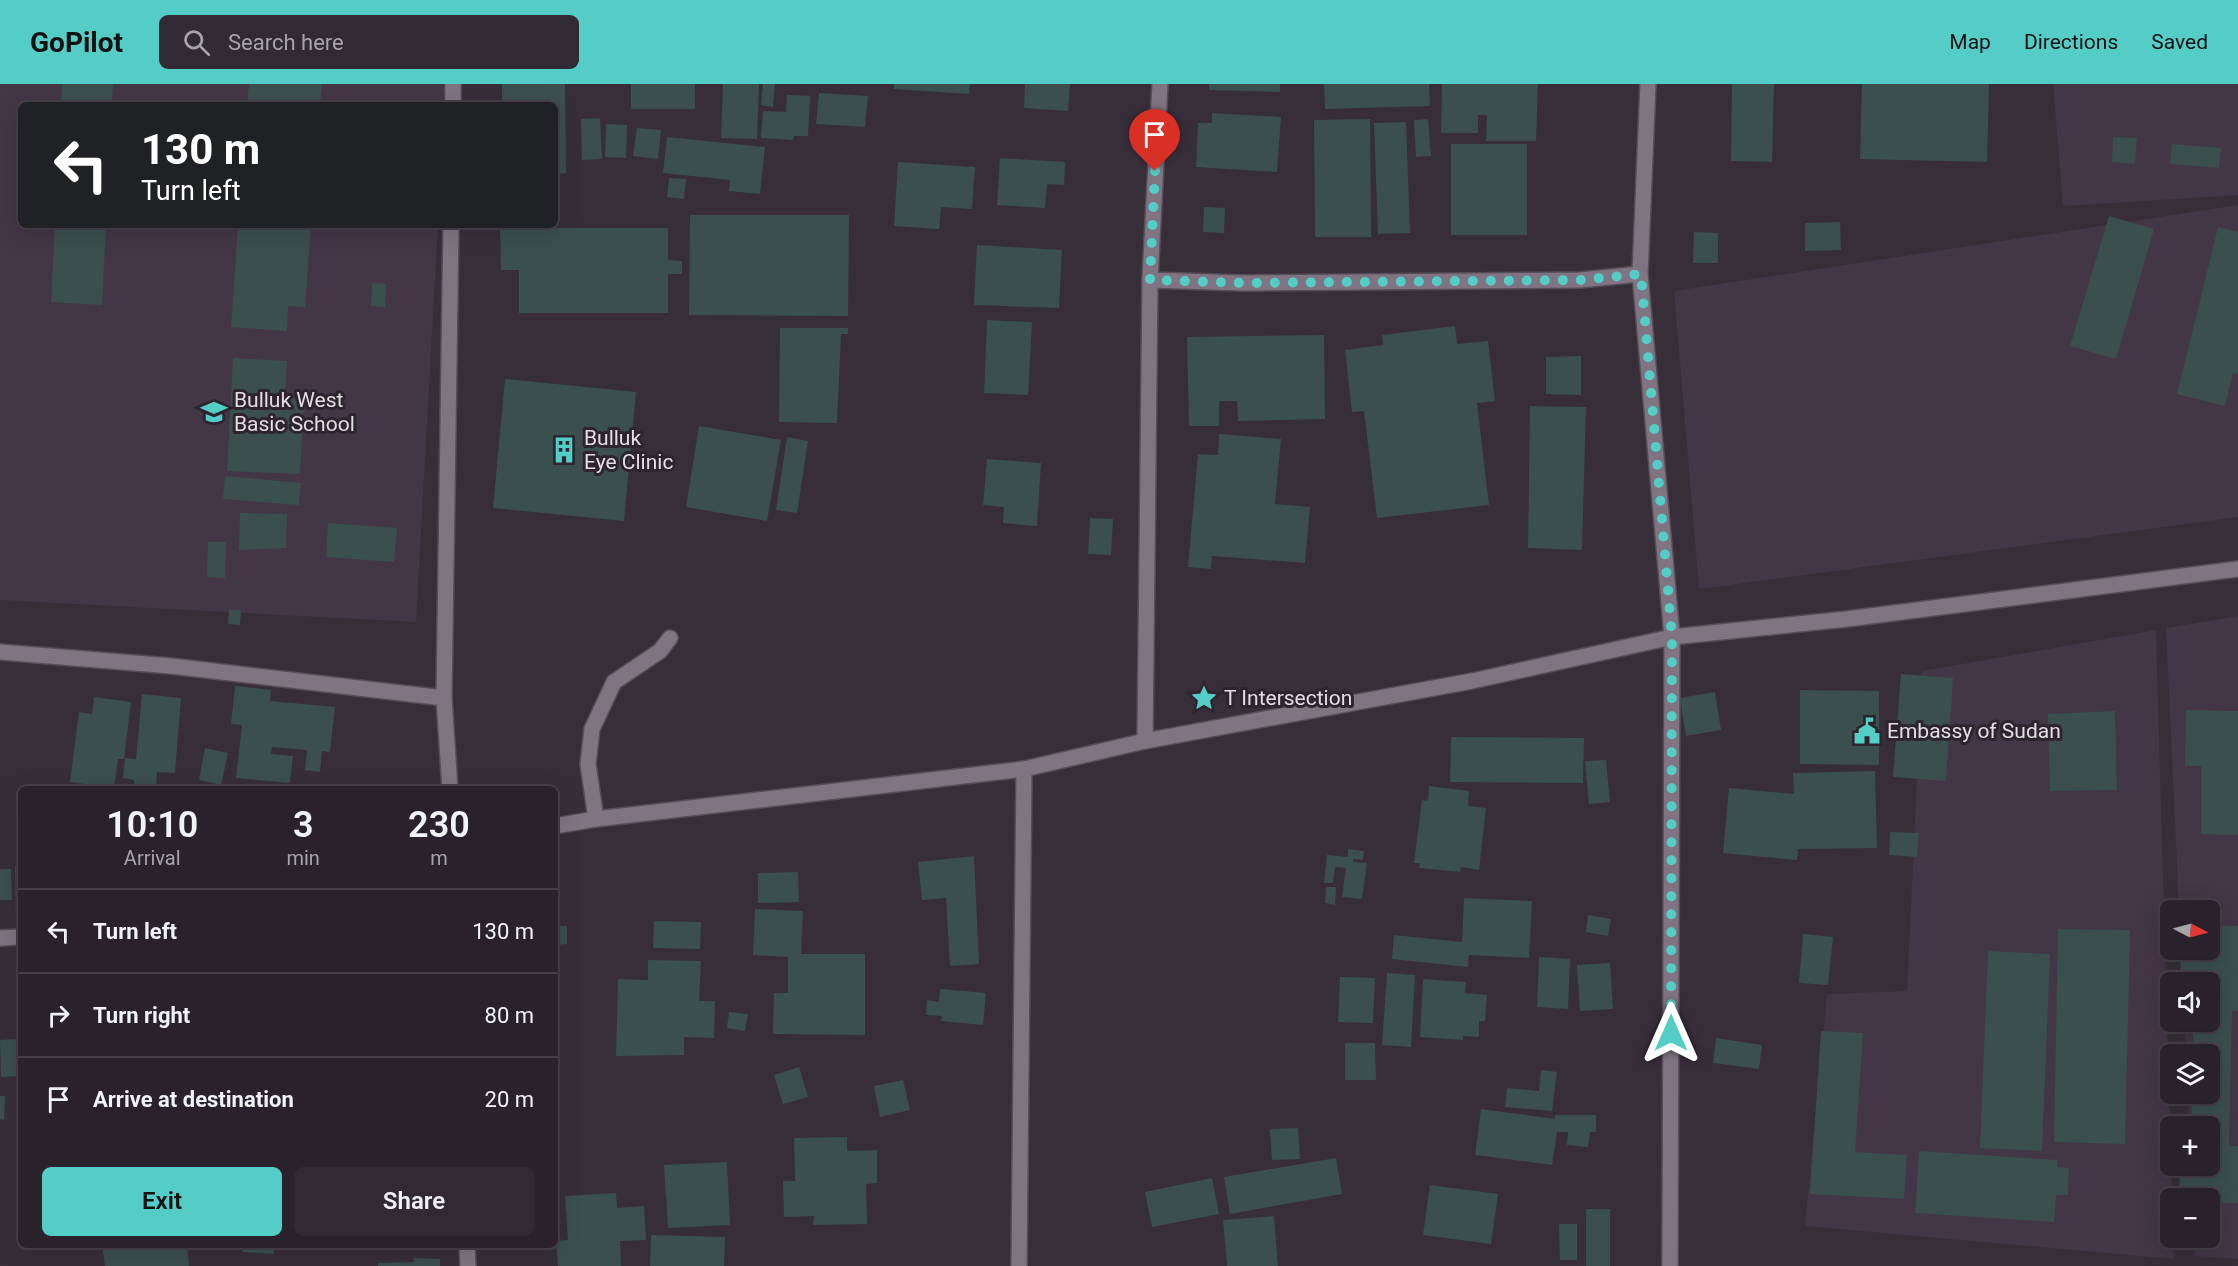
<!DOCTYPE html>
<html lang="en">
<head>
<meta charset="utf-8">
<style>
	:root { --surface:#29222c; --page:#312a34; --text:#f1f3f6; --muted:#a5a4a9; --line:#453f48; --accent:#54cdc7 }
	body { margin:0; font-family:Roboto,sans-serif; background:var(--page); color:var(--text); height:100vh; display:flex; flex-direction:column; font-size:22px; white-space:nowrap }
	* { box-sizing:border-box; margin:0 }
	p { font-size:20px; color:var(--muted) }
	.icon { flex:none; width:33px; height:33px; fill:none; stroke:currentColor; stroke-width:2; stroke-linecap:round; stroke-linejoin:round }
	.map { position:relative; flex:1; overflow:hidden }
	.panel { position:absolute; left:18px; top:702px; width:540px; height:462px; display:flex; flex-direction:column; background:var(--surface); border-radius:9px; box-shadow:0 6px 24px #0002,0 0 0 2px var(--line) }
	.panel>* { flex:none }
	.hud { position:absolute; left:18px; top:18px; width:540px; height:126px; border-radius:9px; box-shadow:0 6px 24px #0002,0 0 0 2px var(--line); background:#202124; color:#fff; overflow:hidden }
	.needle { width:39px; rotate:96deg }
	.controls { position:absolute; left:2160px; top:816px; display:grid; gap:12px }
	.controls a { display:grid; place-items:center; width:60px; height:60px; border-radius:9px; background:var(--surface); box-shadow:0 6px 24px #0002,0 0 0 2px var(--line); font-size:30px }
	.pin { position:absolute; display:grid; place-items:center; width:51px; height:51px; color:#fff; margin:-62px -26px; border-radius:50% 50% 50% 0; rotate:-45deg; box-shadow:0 0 6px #0007 }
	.pin .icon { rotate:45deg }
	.me { position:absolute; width:66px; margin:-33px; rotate:0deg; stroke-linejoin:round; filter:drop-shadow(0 0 4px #0008) }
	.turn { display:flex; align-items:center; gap:21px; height:126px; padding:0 24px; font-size:27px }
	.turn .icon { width:78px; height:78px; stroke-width:2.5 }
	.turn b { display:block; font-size:42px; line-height:51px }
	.eta { display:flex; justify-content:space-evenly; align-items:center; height:102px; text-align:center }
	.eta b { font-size:36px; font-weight:600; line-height:42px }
	.cta { display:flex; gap:12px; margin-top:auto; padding:12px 24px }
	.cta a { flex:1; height:69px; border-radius:9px; background:var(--accent); color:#111; font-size:24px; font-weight:600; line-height:69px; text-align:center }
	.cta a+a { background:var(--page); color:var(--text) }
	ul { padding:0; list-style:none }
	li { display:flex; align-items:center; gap:18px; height:84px; padding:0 24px; border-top:2px solid var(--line) }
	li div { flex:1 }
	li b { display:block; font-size:22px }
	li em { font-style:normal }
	header { display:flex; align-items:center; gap:36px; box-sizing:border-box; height:84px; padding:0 30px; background:var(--accent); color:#111 }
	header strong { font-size:28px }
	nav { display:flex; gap:33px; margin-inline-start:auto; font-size:21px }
	.search { width:420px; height:54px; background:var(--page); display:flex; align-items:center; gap:15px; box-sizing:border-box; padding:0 21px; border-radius:9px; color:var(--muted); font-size:22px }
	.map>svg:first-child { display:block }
	.built { fill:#433647 }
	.building { fill:#3b4f4e }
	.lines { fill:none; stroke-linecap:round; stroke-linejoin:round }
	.minor-casing { stroke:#564d58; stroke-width:18 }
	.minor { stroke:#807483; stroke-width:15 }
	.route { stroke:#54cdc7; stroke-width:10; stroke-dasharray:0 18 }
	.labels { text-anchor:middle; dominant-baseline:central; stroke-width:6; stroke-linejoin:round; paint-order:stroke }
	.poi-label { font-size:21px; fill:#e2dce4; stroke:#2d2430; text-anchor:start }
</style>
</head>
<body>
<header>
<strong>GoPilot</strong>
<div class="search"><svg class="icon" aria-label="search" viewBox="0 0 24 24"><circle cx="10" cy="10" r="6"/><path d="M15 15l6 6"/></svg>Search here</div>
<nav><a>Map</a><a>Directions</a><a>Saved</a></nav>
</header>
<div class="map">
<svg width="2238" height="1182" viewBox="0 0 2238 1182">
	<rect width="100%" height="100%" fill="#372e3a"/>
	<g class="built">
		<polygon points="0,0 445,0 444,21 21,21 21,141 438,141 416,538 0,516"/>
		<polygon points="2053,0 2238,0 2238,111 2063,122"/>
		<polygon points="2238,121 2238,433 1699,505 1674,207"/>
		<polygon points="2238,532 2238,1175 2195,1172 2194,1154 2210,1154 2210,1114 2192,1114 2191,1082 2210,1082 2210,1042 2189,1042 2187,1010 2210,1010 2210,970 2186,970 2184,938 2210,938 2210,898 2182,898 2181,866 2210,866 2210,826 2179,826 2166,544"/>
		<polygon points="2156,546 2172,1114 2170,1154 2173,1154 2174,1175 1805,1142 1827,910 1907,907 1922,587"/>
	</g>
	<g class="building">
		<polygon points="62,0 113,0 112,21 61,21"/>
		<polygon points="249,0 322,0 320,21 247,21"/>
		<polygon points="502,0 565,0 566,89 555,90 555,21 502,21"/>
		<rect x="631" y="0" width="64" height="25"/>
		<polygon points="723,0 759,0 757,55 721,54"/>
		<polygon points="763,0 775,0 773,23 761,21"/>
		<polygon points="894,0 970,0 969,10 894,5"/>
		<polygon points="1025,0 1070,0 1068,27 1024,24"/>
		<polygon points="1209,0 1280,0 1280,8 1209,6"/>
		<polygon points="1324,0 1429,0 1430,22 1325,25"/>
		<polygon points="1442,0 1538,0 1536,57 1486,57 1487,31 1478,31 1478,49 1441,49"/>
		<polygon points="1732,0 1774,0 1772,78 1731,77"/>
		<polygon points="1862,0 1989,0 1987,78 1860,75"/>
		<polygon points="819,9 868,12 865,43 816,40"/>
		<polygon points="787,11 810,12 808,52 794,52 793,56 761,54 763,27 786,28"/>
		<polygon points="1212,29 1281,33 1277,88 1196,83 1198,39 1212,39"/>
		<polygon points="600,34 602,75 582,76 581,35"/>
		<polygon points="1370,35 1371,153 1315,153 1314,36"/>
		<polygon points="1428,35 1431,72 1416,73 1414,36"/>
		<polygon points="1406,38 1410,149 1378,150 1374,39"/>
		<polygon points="606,40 627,41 626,74 605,73"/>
		<polygon points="637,44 661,46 658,75 633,72"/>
		<polygon points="667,53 765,63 760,110 729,107 730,96 663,89"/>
		<polygon points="2113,53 2137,54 2135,80 2112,78"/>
		<rect x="1451" y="60" width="76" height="91"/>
		<polygon points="2172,60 2221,64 2219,84 2170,80"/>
		<polygon points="1000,74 1065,78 1064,101 1047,100 1045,124 997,121"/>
		<polygon points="898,78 975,83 972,125 941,123 939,145 894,142"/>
		<polygon points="669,94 686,95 684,115 667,113"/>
		<polygon points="1204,123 1225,124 1224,149 1203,148"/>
		<polygon points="690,131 849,131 848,232 689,231"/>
		<polygon points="2109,132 2154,145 2116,275 2070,262"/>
		<polygon points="1840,138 1841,166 1805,167 1805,139"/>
		<polygon points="55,141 106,141 102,221 51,218"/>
		<polygon points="238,141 311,141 305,223 288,222 287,247 231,243"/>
		<polygon points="2218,143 2238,148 2238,290 2233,289 2225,322 2177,310"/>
		<polygon points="500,144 668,144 668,176 682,177 682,190 668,190 668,229 519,229 519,186 501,186"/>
		<polygon points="1694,148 1718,149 1718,179 1693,179"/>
		<polygon points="977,161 1062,166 1059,224 974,221"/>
		<polygon points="372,199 386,200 385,223 371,222"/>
		<polygon points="987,236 1032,238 1028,311 984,309"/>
		<polygon points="1455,242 1457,260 1488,257 1495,317 1477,319 1489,421 1377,434 1364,327 1352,328 1345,266 1383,261 1382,251"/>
		<polygon points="780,244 848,244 848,250 841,250 837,339 779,338"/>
		<polygon points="1324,251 1325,335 1238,337 1237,317 1219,317 1219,342 1189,342 1187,253"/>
		<polygon points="1581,272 1581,311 1546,310 1546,273"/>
		<polygon points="233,274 287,277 285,314 304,315 300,390 227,387"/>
		<polygon points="505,295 636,308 624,437 493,424"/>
		<polygon points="1530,322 1586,323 1582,466 1528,464"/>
		<polygon points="699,342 781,356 767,437 686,423"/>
		<polygon points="1219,350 1281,355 1275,420 1310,423 1305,479 1212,472 1211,485 1188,483 1198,370 1218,371"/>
		<polygon points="787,353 808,357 797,429 776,426"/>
		<polygon points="987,375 1041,379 1037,442 1003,439 1004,423 983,421"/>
		<polygon points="225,392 301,399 299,421 223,415"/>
		<polygon points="240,429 287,430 286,464 239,466"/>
		<polygon points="1090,434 1113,435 1111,471 1088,470"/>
		<polygon points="328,439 397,444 394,478 326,473"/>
		<polygon points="208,458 226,458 225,494 207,493"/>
		<polygon points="229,525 241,526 240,541 228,540"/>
		<polygon points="1901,590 1953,594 1946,697 1893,693"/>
		<polygon points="235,602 271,606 270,617 335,623 330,668 322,667 320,688 305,686 307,666 272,663 271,670 293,672 290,699 236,694 242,641 231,640"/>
		<polygon points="1800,606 1879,607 1879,681 1800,680"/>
		<polygon points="1715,608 1721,646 1686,652 1680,614"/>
		<polygon points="142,610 181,614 175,689 157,688 156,703 134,701 134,696 123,694 125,674 136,675"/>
		<polygon points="94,613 131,618 124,675 118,675 114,704 70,698 79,628 92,630"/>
		<polygon points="2186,626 2238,627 2238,751 2201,750 2201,682 2185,682"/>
		<polygon points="2115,627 2117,706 2050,707 2048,630"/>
		<polygon points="1451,653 1584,654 1583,699 1450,698"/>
		<polygon points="205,664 228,669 221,701 199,696"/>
		<polygon points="1606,676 1610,718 1589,720 1585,677"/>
		<polygon points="1875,687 1877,764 1798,765 1797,776 1723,769 1729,704 1794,710 1793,689"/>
		<polygon points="1429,702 1469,707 1468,722 1486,724 1479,786 1461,783 1460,788 1419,784 1420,779 1414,779 1422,716 1428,717"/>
		<polygon points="1890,748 1919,749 1917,773 1889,771"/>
		<polygon points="1348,765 1364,767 1363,776 1353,775 1353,778 1367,779 1362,815 1342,813 1346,784 1335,783 1333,799 1324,799 1327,771 1348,773"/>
		<polygon points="974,772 979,880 950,882 946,814 922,816 918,778"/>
		<polygon points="15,782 21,782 21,839 16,839"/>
		<polygon points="0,785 11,785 12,816 0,816"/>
		<polygon points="798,788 799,818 758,819 758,789"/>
		<polygon points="1326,803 1336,803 1335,821 1325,819"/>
		<polygon points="1464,814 1532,817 1529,874 1469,871 1468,883 1392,875 1394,851 1462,858"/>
		<polygon points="755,825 803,827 801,870 865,870 865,951 773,950 774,909 788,909 788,873 753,871"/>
		<polygon points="1588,831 1611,835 1608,852 1586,848"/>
		<polygon points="654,837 701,838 700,865 653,864"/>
		<polygon points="2210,841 2238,842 2238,927 2232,927 2229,1062 2238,1062 2238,1119 2210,1119 2210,1114 2179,1114 2180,1082 2210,1082 2210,1042 2191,1042 2192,1010 2210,1010 2210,970 2193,970 2193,938 2210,938 2210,898 2180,898 2181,866 2210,866"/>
		<polygon points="555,842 567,842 567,860 555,861"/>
		<polygon points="2058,845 2130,846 2125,1060 2054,1058"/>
		<polygon points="1803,850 1833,853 1828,901 1799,899"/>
		<polygon points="1988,867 2050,870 2042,1067 1980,1064"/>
		<polygon points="1539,873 1570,875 1568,925 1537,923"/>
		<polygon points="648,876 701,877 699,917 715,917 714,954 684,953 684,971 616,972 618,895 648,896"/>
		<polygon points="1610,879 1613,925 1580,927 1577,881"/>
		<polygon points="1387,889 1415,891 1411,963 1382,961"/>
		<polygon points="1340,893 1375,894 1373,939 1338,938"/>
		<polygon points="1423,895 1466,898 1465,909 1487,911 1485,937 1479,937 1479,953 1463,952 1463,956 1420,953"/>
		<polygon points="940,905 986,909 983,941 941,937 942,932 926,931 927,916 939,918"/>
		<polygon points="729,928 748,930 745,947 727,944"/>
		<polygon points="1821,947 1863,949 1855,1068 1907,1071 1904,1115 1810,1110"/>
		<polygon points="1716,954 1762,961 1759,985 1713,979"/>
		<polygon points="18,955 20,992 1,993 0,956"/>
		<polygon points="1345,959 1375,959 1376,996 1345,996"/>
		<polygon points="799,983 808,1013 783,1020 774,991"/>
		<polygon points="1541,986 1557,988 1552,1027 1505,1023 1507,1004 1539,1007"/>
		<polygon points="903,996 910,1026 880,1033 874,1002"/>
		<polygon points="0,1012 5,1012 4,1036 0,1035"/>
		<polygon points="1481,1025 1555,1035 1555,1031 1596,1031 1596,1048 1590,1048 1588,1063 1567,1061 1568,1048 1557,1048 1552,1081 1475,1071"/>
		<polygon points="1298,1044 1300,1075 1272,1076 1270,1045"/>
		<polygon points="847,1053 847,1067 877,1066 877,1099 866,1100 867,1140 813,1141 814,1132 784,1133 783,1097 795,1097 794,1054"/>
		<polygon points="1919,1067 2057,1076 2057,1083 2069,1084 2068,1111 2056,1111 2054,1138 1915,1129"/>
		<polygon points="1336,1074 1342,1110 1230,1130 1224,1093"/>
		<polygon points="727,1078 730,1141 668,1144 664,1081"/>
		<polygon points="1212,1094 1219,1130 1152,1143 1145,1108"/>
		<polygon points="1430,1101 1498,1110 1491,1160 1423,1151"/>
		<polygon points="616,1109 617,1124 644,1122 646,1156 620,1157 621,1182 558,1182 556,1157 568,1156 565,1112"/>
		<rect x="1586" y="1125" width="24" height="57"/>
		<polygon points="1274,1132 1278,1182 1227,1182 1223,1136"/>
		<polygon points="1559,1140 1577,1140 1577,1176 1560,1176"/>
		<polygon points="651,1151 725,1153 724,1182 650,1182"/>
		<polygon points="102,1161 187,1161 189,1182 105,1182"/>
		<polygon points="243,1161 274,1161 274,1170 243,1168"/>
		<polygon points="413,1174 440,1175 440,1182 378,1182 378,1179 414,1178"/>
	</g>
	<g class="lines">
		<g class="minor-casing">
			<g id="minor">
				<polyline points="1648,0 1640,190 1672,553 1670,1182"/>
				<polyline points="453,21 453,0"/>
				<polyline points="1150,196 1243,199 1580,196 1640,190"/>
				<polyline points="0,568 171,582 444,614"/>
				<polyline points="1145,657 1150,196 1160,0"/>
				<polyline points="450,705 444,614 451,141"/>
				<polyline points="596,735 588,680 592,645 614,598 660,567 670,554"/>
				<polyline points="555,742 596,735 1024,685 1145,657 1472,597 1672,553 1847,535 2238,485"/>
				<polyline points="0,854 21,853"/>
				<polyline points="467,1161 468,1182"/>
				<polyline points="1019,1182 1024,685"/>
			</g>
		</g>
		<use href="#minor" class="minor"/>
	</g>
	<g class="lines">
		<polyline class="route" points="1155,87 1150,196 1243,199 1580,196 1641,190 1672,553 1671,949"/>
	</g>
	<defs>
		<g id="school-bare" transform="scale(2.07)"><path d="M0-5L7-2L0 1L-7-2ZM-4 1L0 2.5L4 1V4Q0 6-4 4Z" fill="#54cdc7" stroke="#2d2430" stroke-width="2.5" paint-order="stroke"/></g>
		<g id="building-bare" transform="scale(2.07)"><path d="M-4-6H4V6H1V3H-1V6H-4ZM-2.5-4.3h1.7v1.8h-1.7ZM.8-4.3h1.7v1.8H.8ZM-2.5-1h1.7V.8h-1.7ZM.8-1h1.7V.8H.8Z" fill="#54cdc7" stroke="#2d2430" stroke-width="2.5" paint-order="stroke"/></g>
		<g id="sight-bare" transform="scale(2.07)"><path d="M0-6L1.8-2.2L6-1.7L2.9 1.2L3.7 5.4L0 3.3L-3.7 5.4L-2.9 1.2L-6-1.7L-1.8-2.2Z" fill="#54cdc7" stroke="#2d2430" stroke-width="2.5" paint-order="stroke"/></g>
		<g id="civic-bare" transform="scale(2.07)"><path d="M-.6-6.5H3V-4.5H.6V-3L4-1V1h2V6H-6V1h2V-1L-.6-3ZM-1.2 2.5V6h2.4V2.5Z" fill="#54cdc7" stroke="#2d2430" stroke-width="2.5" paint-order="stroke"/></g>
	</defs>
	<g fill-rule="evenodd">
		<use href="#school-bare" x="214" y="328"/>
		<use href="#building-bare" x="564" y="366"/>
		<use href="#sight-bare" x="1204" y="614"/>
		<use href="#civic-bare" x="1867" y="647"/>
	</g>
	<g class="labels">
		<g class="poi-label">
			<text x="234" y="316">Bulluk West<tspan x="234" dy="24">Basic School</tspan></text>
			<text x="584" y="354">Bulluk<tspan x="584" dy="24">Eye Clinic</tspan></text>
			<text x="1224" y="614">T Intersection</text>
			<text x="1887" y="647">Embassy of Sudan</text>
		</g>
	</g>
</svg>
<div class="controls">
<a><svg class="needle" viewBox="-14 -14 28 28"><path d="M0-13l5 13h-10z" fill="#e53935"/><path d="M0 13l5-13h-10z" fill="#a5a4a9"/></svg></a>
<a><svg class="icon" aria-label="sound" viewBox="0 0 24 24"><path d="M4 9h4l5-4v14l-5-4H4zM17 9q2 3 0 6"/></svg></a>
<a><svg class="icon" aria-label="layers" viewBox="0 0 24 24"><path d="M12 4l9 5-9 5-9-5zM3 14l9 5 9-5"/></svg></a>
<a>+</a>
<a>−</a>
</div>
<div class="pin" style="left:1155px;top:87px;background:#d93025"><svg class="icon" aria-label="arrive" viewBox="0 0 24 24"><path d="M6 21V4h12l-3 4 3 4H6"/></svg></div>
<svg class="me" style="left:1671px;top:949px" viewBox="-20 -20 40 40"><path d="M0-17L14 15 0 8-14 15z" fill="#54cdc7" stroke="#fff" stroke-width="4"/></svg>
<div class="hud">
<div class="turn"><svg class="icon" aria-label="left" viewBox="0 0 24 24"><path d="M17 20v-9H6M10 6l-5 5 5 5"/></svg><div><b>130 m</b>Turn left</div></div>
</div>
<section class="panel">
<div class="eta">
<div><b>10:10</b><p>Arrival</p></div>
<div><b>3</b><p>min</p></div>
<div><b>230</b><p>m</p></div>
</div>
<ul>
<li><svg class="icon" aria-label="left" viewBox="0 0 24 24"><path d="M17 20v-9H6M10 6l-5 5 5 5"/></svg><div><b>Turn left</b></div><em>130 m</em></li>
<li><svg class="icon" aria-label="right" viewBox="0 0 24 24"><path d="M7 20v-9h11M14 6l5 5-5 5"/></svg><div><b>Turn right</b></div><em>80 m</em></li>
<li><svg class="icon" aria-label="arrive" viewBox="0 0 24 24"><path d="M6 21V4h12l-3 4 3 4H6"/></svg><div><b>Arrive at destination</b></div><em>20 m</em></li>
</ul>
<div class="cta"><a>Exit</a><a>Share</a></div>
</section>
</div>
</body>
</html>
